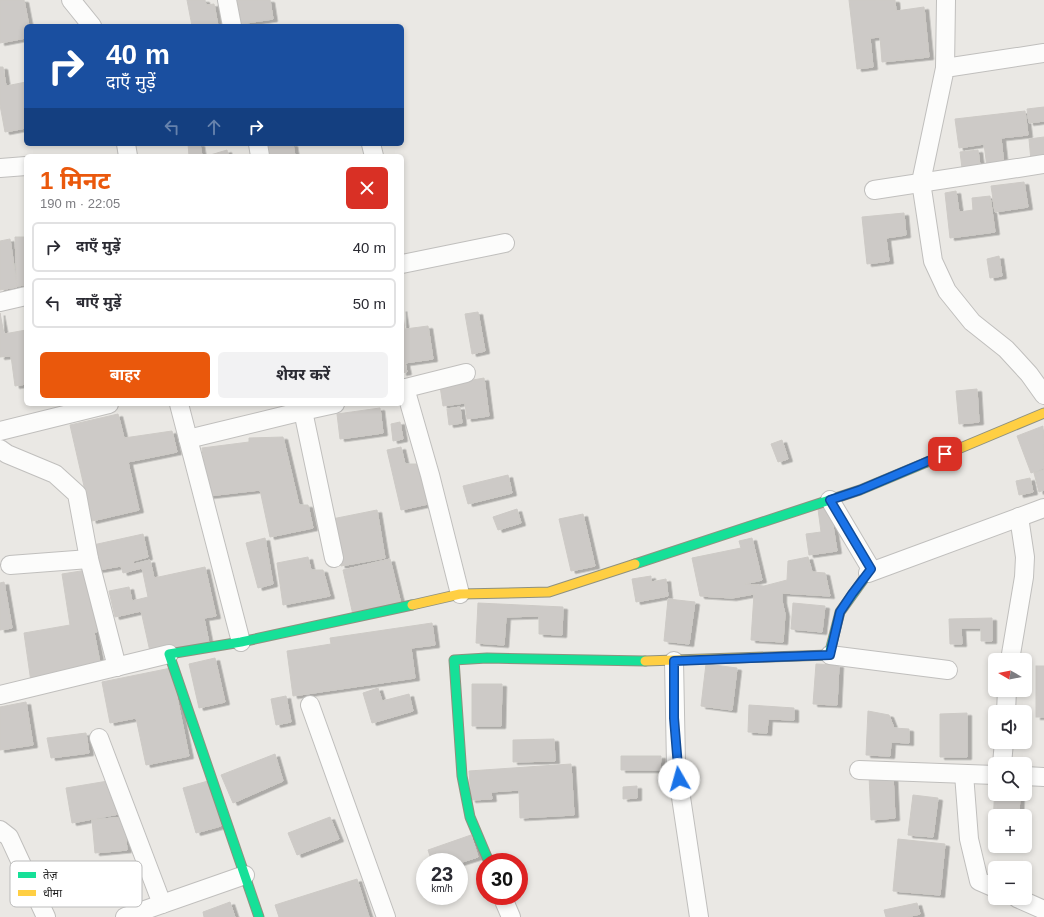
<!DOCTYPE html>
<html lang="hi">
<head>
<meta charset="utf-8">
<style>
	:root { --surface:#fff; --page:#f2f2f3; --text:#2b2b33; --muted:#7c7c81; --line:#e1e1e2; --accent:#ea580c }
	body { margin:0; font-family:Arial,"Noto Sans Devanagari",sans-serif; background:var(--page); color:var(--text); height:100vh; display:flex; flex-direction:column; font-size:15px; white-space:nowrap }
	* { box-sizing:border-box; margin:0 }
	p { font-size:13px; color:var(--muted) }
	.icon { flex:none; width:22px; height:22px; fill:none; stroke:currentColor; stroke-width:2; stroke-linecap:round; stroke-linejoin:round }
	.map { position:relative; flex:1; overflow:hidden }
	.panel { position:absolute; left:24px; top:154px; width:380px; height:252px; display:flex; flex-direction:column; background:var(--surface); border-radius:6px; box-shadow:0 2px 6px #0003 }
	.panel>* { flex:none }
	.guide { position:absolute; left:24px; top:24px; width:380px; height:122px; border-radius:6px; box-shadow:0 2px 6px #0003; background:#1a4fa0; color:#fff; overflow:hidden }
	.needle { width:26px; rotate:279deg }
	.buttons { position:absolute; left:988px; top:653px; display:grid; gap:8px }
	.buttons a { display:grid; place-items:center; width:44px; height:44px; border-radius:6px; background:var(--surface); box-shadow:0 2px 6px #0003; font-size:20px }
	.speed { position:absolute; left:416px; top:853px; display:flex; gap:8px; font-size:20px; font-weight:700; text-align:center }
	.speed>* { display:grid; place-content:center; width:52px; height:52px; border-radius:50%; background:var(--surface); box-shadow:0 2px 6px #0003; line-height:1 }
	.speed small { font-size:10px; font-weight:400 }
	.speed .limit { border:6px solid #d22; background:#fff; color:#111 }
	.pin { position:absolute; display:grid; place-items:center; width:34px; height:34px; color:#fff; margin:-17px; border-radius:8px; box-shadow:0 2px 6px #0006 }
	.me { position:absolute; width:44px; margin:-22px; rotate:353deg; stroke-linejoin:round; filter:drop-shadow(0 0 3px #0008) }
	.turn { display:flex; align-items:center; gap:14px; height:84px; padding:0 16px; font-size:18px }
	.turn .icon { width:52px; height:52px; stroke-width:2.5 }
	.turn b { display:block; font-size:28px; line-height:34px }
	.lanes { display:flex; align-items:center; height:38px; padding:0 16px; background:#0003; justify-content:center; gap:20px; direction:ltr }
	.lanes .off { opacity:.35 }
	.round { display:grid; place-items:center; flex:none; width:42px; height:42px; border-radius:6px; background:var(--page) }
	.overview { display:flex; align-items:center; justify-content:space-between; height:68px; padding:0 16px }
	h1 { font-size:24px; font-weight:700; line-height:30px; color:var(--accent) }
	.cta { display:flex; gap:8px; margin-top:auto; padding:8px 16px }
	.cta a { flex:1; height:46px; border-radius:6px; background:var(--accent); color:#fff; font-size:16px; font-weight:700; line-height:46px; text-align:center }
	.cta a+a { background:var(--page); color:var(--text) }
	ul { padding:0; list-style:none }
	li { display:flex; align-items:center; gap:12px; height:50px; margin:0 8px 6px; padding:0 8px; border:2px solid var(--line); border-radius:6px }
	li div { flex:1 }
	li b { display:block; font-size:15px }
	li em { font-style:normal }
	.map>svg:first-child { display:block }
	.building { fill:#cdcac7; stroke:#cdcac6; filter:url(#shadow) }
	.lines { fill:none; stroke-linecap:round; stroke-linejoin:round }
	.street-casing { stroke:#c0bfbd; stroke-width:20 }
	.fast-casing { stroke:#8f917f; stroke-width:11 }
	.slow-casing { stroke:#8f917f; stroke-width:11 }
	.street { stroke:#fcfcfb; stroke-width:18 }
	.fast { stroke:#16e098; stroke-width:9 }
	.slow { stroke:#ffcf43; stroke-width:9 }
	.route-casing { stroke:#114b97; stroke-width:10 }
	.route { stroke:#1a73e8; stroke-width:7 }
	.key { fill:#fff; stroke:#bbb; stroke-width:1 }
	.key-label { font-size:11px; fill:#1c1c1c }
</style>
</head>
<body>
<div class="map">
<svg width="1044" height="917" viewBox="0 0 1044 917">
	<defs>
		<filter id="shadow"><feDropShadow dx="4.5" dy="2.5" stdDeviation="0" flood-color="#0004"/></filter>
	</defs>
	<rect width="100%" height="100%" fill="#eae8e4"/>
	<g class="building">
		<polygon points="0,0 24,0 29,26 26,26 26,38 0,43"/>
		<polygon points="187,0 205,0 206,5 214,4 218,26 192,26"/>
		<polygon points="237,0 270,0 273,19 240,24"/>
		<polygon points="849,0 895,0 896,11 924,7 929,57 882,62 880,37 870,38 873,67 857,69"/>
		<polygon points="0,67 3,67 6,86 26,82 26,128 5,132 0,105"/>
		<polygon points="1044,107 1044,121 1029,123 1027,109"/>
		<polygon points="1025,111 1028,135 1001,138 1004,165 987,167 984,144 959,148 955,119"/>
		<polygon points="1044,137 1044,159 1031,161 1029,139"/>
		<polygon points="188,144 200,144 202,156 189,156"/>
		<polygon points="265,144 293,144 295,156 267,156"/>
		<polygon points="227,150 228,156 207,156"/>
		<polygon points="978,150 980,166 962,168 960,152"/>
		<polygon points="1024,182 1028,207 995,212 991,186"/>
		<polygon points="956,191 959,212 973,210 972,198 990,196 995,232 950,238 945,193"/>
		<polygon points="904,213 906,235 886,238 889,261 867,264 862,217"/>
		<polygon points="15,237 26,237 26,285 17,286"/>
		<polygon points="10,239 17,287 0,290 0,241"/>
		<polygon points="999,256 1002,276 990,278 987,259"/>
		<polygon points="402,309 405,329 428,326 433,359 405,363 407,372 402,373"/>
		<polygon points="478,312 485,351 472,354 465,314"/>
		<polygon points="0,313 4,334 26,330 26,384 15,386 11,356 0,357"/>
		<polygon points="484,378 489,416 467,419 465,403 443,406 440,386"/>
		<polygon points="977,389 979,422 959,424 956,391"/>
		<polygon points="460,407 462,423 449,425 447,409"/>
		<polygon points="380,408 383,433 340,439 337,414"/>
		<polygon points="118,414 124,438 172,431 177,452 128,462 139,510 92,521 70,425"/>
		<polygon points="400,422 403,439 393,441 391,424"/>
		<polygon points="1043,426 1044,468 1031,473 1017,436"/>
		<polygon points="283,437 299,505 308,505 313,528 270,537 260,490 208,496 202,448 249,442 249,438"/>
		<polygon points="782,440 788,459 778,462 771,444"/>
		<polygon points="401,447 405,464 418,464 424,478 423,486 428,504 401,510 387,450"/>
		<polygon points="1044,470 1044,490 1039,492 1034,473"/>
		<polygon points="508,475 512,493 468,504 463,486"/>
		<polygon points="1030,478 1033,492 1019,495 1016,481"/>
		<polygon points="830,507 837,551 809,555 806,534 821,532 818,509"/>
		<polygon points="517,509 521,523 498,530 493,517"/>
		<polygon points="377,510 385,558 341,566 332,519"/>
		<polygon points="583,514 595,566 571,571 559,519"/>
		<polygon points="143,534 148,557 133,561 134,564 150,560 154,578 205,567 216,616 204,618 209,643 151,656 141,611 115,617 109,591 129,587 132,601 148,597 142,568 123,573 121,566 98,570 93,545"/>
		<polygon points="265,538 273,584 258,588 246,543"/>
		<polygon points="752,538 762,580 745,584 764,586 787,580 788,561 808,557 812,572 825,573 830,596 782,593 782,601 785,614 783,642 751,640 754,594 732,598 700,596 692,558 741,548 739,541"/>
		<polygon points="308,557 311,570 323,570 330,596 283,605 277,563"/>
		<polygon points="390,559 401,604 353,615 343,570"/>
		<polygon points="87,570 97,632 94,632 100,663 31,682 24,633 70,625 62,574"/>
		<polygon points="651,576 651,582 666,579 668,596 636,602 632,579"/>
		<polygon points="4,582 12,628 0,630 0,583"/>
		<polygon points="668,599 695,602 689,644 664,641"/>
		<polygon points="478,603 563,607 562,635 539,634 539,616 506,617 504,645 476,643"/>
		<polygon points="793,603 825,606 822,632 791,629"/>
		<polygon points="992,618 992,641 981,641 981,628 961,628 962,644 950,644 949,619"/>
		<polygon points="432,623 435,645 411,648 415,678 293,696 287,651 331,644 330,638"/>
		<polygon points="215,658 225,702 199,708 189,664"/>
		<polygon points="706,664 737,668 732,710 701,706"/>
		<polygon points="816,664 839,665 837,705 813,704"/>
		<rect x="1036" y="666" width="8" height="51"/>
		<polygon points="171,668 189,756 146,765 136,718 110,723 102,682"/>
		<polygon points="472,684 502,684 501,726 472,726"/>
		<polygon points="378,688 382,701 409,694 413,711 372,723 363,693"/>
		<polygon points="286,696 291,722 276,725 271,699"/>
		<polygon points="26,702 33,745 0,750 0,707"/>
		<polygon points="749,705 794,708 794,720 768,719 767,733 748,732"/>
		<polygon points="868,711 889,715 894,728 909,729 909,743 891,742 890,756 866,755"/>
		<polygon points="967,713 967,757 940,757 940,714"/>
		<polygon points="86,733 89,753 51,758 47,738"/>
		<polygon points="554,739 555,761 513,762 513,740"/>
		<polygon points="275,754 283,781 233,803 221,775"/>
		<polygon points="621,756 661,756 660,770 621,770"/>
		<polygon points="571,764 574,815 520,818 519,790 491,792 492,799 471,800 469,771"/>
		<polygon points="893,774 895,818 871,820 869,775"/>
		<polygon points="114,780 119,814 72,823 66,788"/>
		<polygon points="208,781 221,826 196,833 183,788"/>
		<polygon points="995,782 995,794 1020,794 1019,816 995,816 995,827 993,827"/>
		<polygon points="637,786 637,798 623,799 623,787"/>
		<polygon points="913,795 938,798 933,837 908,835"/>
		<polygon points="124,817 127,850 95,853 92,820"/>
		<polygon points="330,817 339,839 297,855 288,833"/>
		<polygon points="471,835 478,857 459,863 432,862 428,850"/>
		<polygon points="898,839 945,844 940,895 893,891"/>
		<polygon points="357,879 369,917 279,917 275,905"/>
		<polygon points="230,902 235,917 204,917 203,912"/>
		<polygon points="917,903 920,914 907,917 886,917 884,910"/>
	</g>
	<g class="lines">
		<g class="street-casing">
			<g id="street">
				<polyline points="71,0 92,26"/>
				<polyline points="227,0 232,26"/>
				<polyline points="1044,53 945,68 921,182 933,261 947,291 972,322 1006,349 1029,374 1044,395"/>
				<polyline points="945,68 946,0"/>
				<polyline points="126,144 128,156"/>
				<polyline points="258,144 260,156"/>
				<polyline points="371,144 374,156"/>
				<polyline points="0,168 26,166"/>
				<polyline points="874,190 1044,164"/>
				<polyline points="402,264 505,243"/>
				<polyline points="0,302 26,296"/>
				<polyline points="405,388 430,475 460,594"/>
				<polyline points="402,389 466,373"/>
				<polyline points="179,404 241,642"/>
				<polyline points="303,411 335,404"/>
				<polyline points="0,431 109,404"/>
				<polyline points="188,439 303,411 334,558"/>
				<polyline points="0,449 7,454 55,474 77,494 89,559 117,667"/>
				<polyline points="830,500 871,569 868,573 1044,508"/>
				<polyline points="10,565 89,559"/>
				<polyline points="830,655 948,670"/>
				<polyline points="1010,660 1024,577 1025,557 1019,517"/>
				<polyline points="674,661 676,764 699,917"/>
				<polyline points="0,695 169,654"/>
				<polyline points="310,705 386,917"/>
				<polyline points="1006,712 1007,690"/>
				<polyline points="99,738 162,904"/>
				<polyline points="1002,764 1004,742"/>
				<polyline points="859,770 995,775"/>
				<polyline points="964,774 969,839 979,881 995,888"/>
				<polyline points="1025,776 1044,777"/>
				<polyline points="0,830 9,837 46,917"/>
				<polyline points="502,896 511,917"/>
				<polyline points="1017,898 1044,910"/>
				<polyline points="125,917 245,875"/>
			</g>
		</g>
		<g class="fast-casing">
			<g id="fast">
				<polyline points="635,564 860,490 927,462"/>
				<polyline points="829,655 840,612 868,573"/>
				<polyline points="489,862 470,817 462,776 454,660 487,658 645,661"/>
				<polyline points="259,917 169,654 241,642 412,605"/>
			</g>
		</g>
		<g class="slow-casing">
			<g id="slow">
				<polyline points="927,462 1044,413"/>
				<polyline points="412,605 460,594 549,592 635,564"/>
				<polyline points="645,661 829,655"/>
			</g>
		</g>
		<use href="#street" class="street"/>
		<use href="#fast" class="fast"/>
		<use href="#slow" class="slow"/>
	</g>
	<g class="lines">
		<g class="route-casing">
			<polyline id="route" points="679,779 674,718 674,661 830,655 840,612 852,594 871,569 830,500 860,490 945,454"/>
		</g>
		<use href="#route" class="route"/>
	</g>
	<rect x="10" y="861" width="132" height="46" rx="6" class="key"/>
	<rect x="18" y="872" width="18" height="6" fill="#16e098"/>
	<rect x="18" y="890" width="18" height="6" fill="#ffcf43"/>
	<g class="key-label">
		<text x="43" y="879">तेज़</text>
		<text x="43" y="897">धीमा</text>
	</g>
</svg>
<div class="buttons">
<a><svg class="needle" viewBox="-14 -14 28 28"><path d="M0-13l5 13h-10z" fill="#e53935"/><path d="M0 13l5-13h-10z" fill="#7c7c81"/></svg></a>
<a><svg class="icon" aria-label="sound" viewBox="0 0 24 24"><path d="M4 9h4l5-4v14l-5-4H4zM17 9q2 3 0 6"/></svg></a>
<a><svg class="icon" aria-label="search" viewBox="0 0 24 24"><circle cx="10" cy="10" r="6"/><path d="M15 15l6 6"/></svg></a>
<a>+</a>
<a>−</a>
</div>
<div class="speed"><div>23<small>km/h</small></div><div class="limit">30</div></div>
<div class="pin" style="left:945px;top:454px;background:#d93025"><svg class="icon" aria-label="arrive" viewBox="0 0 24 24"><path d="M6 21V4h12l-3 4 3 4H6"/></svg></div>
<svg class="me" style="left:679px;top:779px" viewBox="-20 -20 40 40"><circle r="19" fill="#fff"/><path d="M0-13L10 11 0 6-10 11z" fill="#1a73e8"/></svg>
<div class="guide">
<div class="turn"><svg class="icon" aria-label="right" viewBox="0 0 24 24"><path d="M7 20v-9h11M14 6l5 5-5 5"/></svg><div><b>40 m</b>दाएँ मुड़ें</div></div>
<div class="lanes"><svg class="icon off" aria-label="left" viewBox="0 0 24 24"><path d="M17 20v-9H6M10 6l-5 5 5 5"/></svg><svg class="icon off" aria-label="ahead" viewBox="0 0 24 24"><path d="M12 20V5M6 11l6-6 6 6"/></svg><svg class="icon" aria-label="right" viewBox="0 0 24 24"><path d="M7 20v-9h11M14 6l5 5-5 5"/></svg></div>
</div>
<section class="panel">
<div class="overview"><div><h1>1 मिनट</h1><p>190 m · 22:05</p></div><a class="round" style="background:#d93025;color:#fff"><svg class="icon" aria-label="close" viewBox="0 0 24 24"><path d="M6 6l12 12M18 6L6 18"/></svg></a></div>
<ul>
<li><svg class="icon" aria-label="right" viewBox="0 0 24 24"><path d="M7 20v-9h11M14 6l5 5-5 5"/></svg><div><b>दाएँ मुड़ें</b></div><em>40 m</em></li>
<li><svg class="icon" aria-label="left" viewBox="0 0 24 24"><path d="M17 20v-9H6M10 6l-5 5 5 5"/></svg><div><b>बाएँ मुड़ें</b></div><em>50 m</em></li>
</ul>
<div class="cta"><a>बाहर</a><a>शेयर करें</a></div>
</section>
</div>
</body>
</html>
